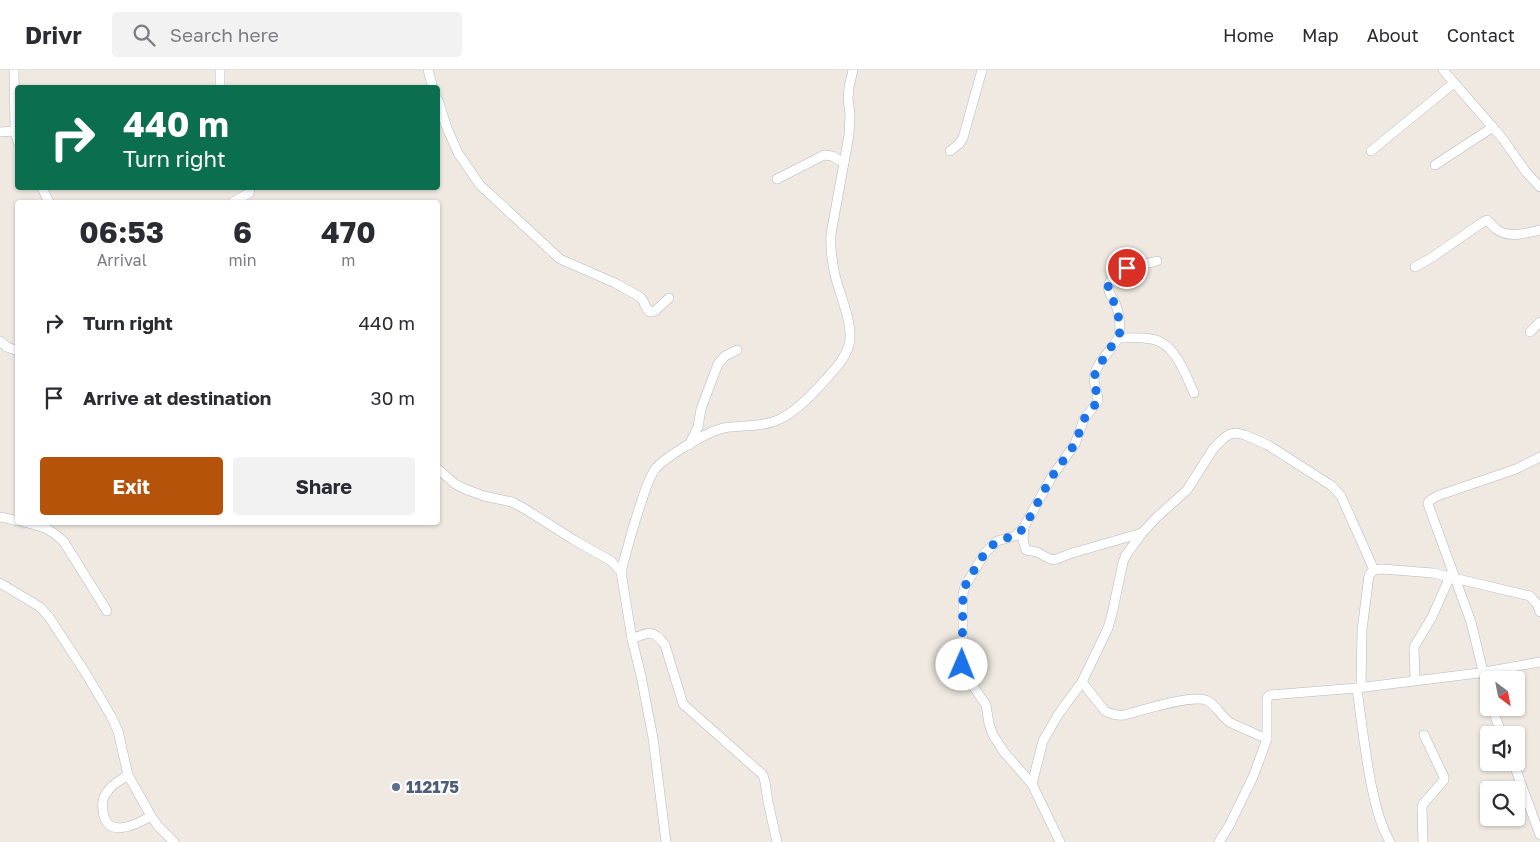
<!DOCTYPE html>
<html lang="en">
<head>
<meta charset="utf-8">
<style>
	:root { --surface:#fff; --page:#f2f2f3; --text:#2b2b33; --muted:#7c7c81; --line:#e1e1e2; --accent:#b45309 }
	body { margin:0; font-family:"Golos Text",sans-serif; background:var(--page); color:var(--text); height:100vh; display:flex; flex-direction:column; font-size:19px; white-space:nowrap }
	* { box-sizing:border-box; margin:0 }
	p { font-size:16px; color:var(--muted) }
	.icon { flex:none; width:28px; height:28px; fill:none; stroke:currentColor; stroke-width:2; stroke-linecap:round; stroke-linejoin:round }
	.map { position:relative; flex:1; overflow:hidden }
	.details { position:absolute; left:15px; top:130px; width:425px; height:325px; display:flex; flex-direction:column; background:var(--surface); border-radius:5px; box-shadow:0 1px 4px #0004 }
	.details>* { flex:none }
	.top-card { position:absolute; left:15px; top:15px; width:425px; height:105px; border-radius:5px; box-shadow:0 1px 4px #0004; background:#0b6e4f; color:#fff; overflow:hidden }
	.needle { width:32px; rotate:148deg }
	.buttons { position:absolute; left:1480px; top:601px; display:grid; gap:10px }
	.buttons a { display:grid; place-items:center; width:45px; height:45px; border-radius:5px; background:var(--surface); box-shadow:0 1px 4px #0004; font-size:25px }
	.pin { position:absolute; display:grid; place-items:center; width:42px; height:42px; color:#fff; margin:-21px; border:2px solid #fff; border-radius:50%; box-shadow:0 1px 5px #0007 }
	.me { position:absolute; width:55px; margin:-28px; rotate:1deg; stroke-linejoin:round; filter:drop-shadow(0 0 4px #0008) }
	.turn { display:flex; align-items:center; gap:18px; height:105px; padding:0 25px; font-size:22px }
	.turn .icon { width:65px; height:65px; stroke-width:2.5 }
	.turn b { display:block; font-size:35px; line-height:42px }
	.eta { display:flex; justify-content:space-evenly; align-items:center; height:85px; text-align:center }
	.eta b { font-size:30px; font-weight:700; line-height:35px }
	.primary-button { display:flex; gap:10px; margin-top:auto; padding:10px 25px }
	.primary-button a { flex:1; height:58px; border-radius:5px; background:var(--accent); color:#fff; font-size:20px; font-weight:700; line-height:58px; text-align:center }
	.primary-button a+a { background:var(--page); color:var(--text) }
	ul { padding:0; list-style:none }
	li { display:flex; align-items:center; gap:15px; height:75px; padding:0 25px }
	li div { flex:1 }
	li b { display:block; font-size:19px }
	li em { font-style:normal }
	header { display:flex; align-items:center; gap:30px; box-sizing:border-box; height:70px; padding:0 25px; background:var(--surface); border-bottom:1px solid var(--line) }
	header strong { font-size:24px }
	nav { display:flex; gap:28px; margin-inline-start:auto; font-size:18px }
	.search { width:350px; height:45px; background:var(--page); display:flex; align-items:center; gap:12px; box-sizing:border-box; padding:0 18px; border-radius:5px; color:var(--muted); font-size:19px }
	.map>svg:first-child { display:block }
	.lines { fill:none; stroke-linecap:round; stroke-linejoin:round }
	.minor-casing { stroke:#b4b7c1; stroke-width:10 }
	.minor { stroke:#fff; stroke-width:9 }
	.route { stroke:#1a73e8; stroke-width:9; stroke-dasharray:0 16.2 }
	.service-dot { fill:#5c6f8a; stroke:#fff; stroke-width:2 }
	.labels { text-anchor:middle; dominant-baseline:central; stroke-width:4; stroke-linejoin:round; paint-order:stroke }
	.service-label { font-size:16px; font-weight:bold; fill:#4e5e75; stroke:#fff; text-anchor:start }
</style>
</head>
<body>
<header>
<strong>Drivr</strong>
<div class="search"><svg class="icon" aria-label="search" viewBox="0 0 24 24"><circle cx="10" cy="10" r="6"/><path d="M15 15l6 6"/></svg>Search here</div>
<nav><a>Home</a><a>Map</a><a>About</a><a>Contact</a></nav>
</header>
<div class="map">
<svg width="1540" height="772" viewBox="0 0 1540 772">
	<rect width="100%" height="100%" fill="#efe9e1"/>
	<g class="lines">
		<g class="minor-casing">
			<g id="minor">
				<polyline points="14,0 15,61 18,72"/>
				<polyline points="220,0 220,18"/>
				<polyline points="428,0 433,18"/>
				<polyline points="1443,0 1503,69 1526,102 1540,117"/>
				<path d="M 438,30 L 447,58 L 458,83 L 480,115 L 560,189 L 615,213 L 640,227 C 645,231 645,239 650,242 L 655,241 L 669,228"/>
				<polyline points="0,62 15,61"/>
				<polyline points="950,81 959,74 963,68 982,0"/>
				<polyline points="1371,81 1454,13"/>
				<polyline points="1435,95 1493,57"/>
				<polyline points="777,109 824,85 832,86 844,93"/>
				<polyline points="42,118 49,132"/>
				<polyline points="233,132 249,123 250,118"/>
				<path d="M 1415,197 L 1431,188 L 1483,152 L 1487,150 C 1490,153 1493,156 1496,159 C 1509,169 1526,163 1540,160"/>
				<polyline points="1530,262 1540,252"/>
				<path d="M 1119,268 C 1129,268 1140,267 1151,269 C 1175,272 1185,304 1194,323"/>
				<polyline points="0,271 7,277 18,281"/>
				<polyline points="689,375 698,357 701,339 718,294 725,286 737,280"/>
				<polyline points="438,399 455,414 465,419 484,426 512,432 525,439 574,470 611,491 621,502 632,569 641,606 653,668 666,772"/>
				<polyline points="0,447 18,451"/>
				<path d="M 24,452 C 42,456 51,459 64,472 L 107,541"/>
				<path d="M 1024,457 L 1023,470 L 1026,480 C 1030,481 1035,481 1039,483 C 1054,492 1053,491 1069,484 L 1142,463"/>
				<path d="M 621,502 C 627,479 633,456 641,433 C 645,421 648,408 656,398 C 667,386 708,361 724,358 C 742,355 764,357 780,349 C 796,341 814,323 826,309 C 835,299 845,289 849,275 C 854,255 840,226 835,205 C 832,191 830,178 831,164 L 849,65 L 850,44 L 848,29 L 849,17 L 853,0"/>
				<polyline points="0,513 40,537 49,547 85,602 111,646 118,661 128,705 151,746 158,756 174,772"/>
				<path d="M 632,569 C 648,562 654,559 665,575 L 683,634 L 763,705 L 765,712 L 768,732 L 777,772"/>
				<polyline points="1415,610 1414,577 1432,547 1451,504"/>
				<path d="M 1082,612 L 1105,641 C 1111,644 1117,646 1124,645 C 1141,641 1194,623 1208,631 C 1217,636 1221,647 1231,653 L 1267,669"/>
				<path d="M 1357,618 C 1361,650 1365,682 1371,714 C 1376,735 1379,753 1390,772"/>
				<polyline points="1361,618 1362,560 1369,505 1374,500 1382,499 1433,503 1530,526 1537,534 1540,542"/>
				<polyline points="1489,626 1471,552 1428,434 1429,431 1437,426 1516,399 1540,387"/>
				<polyline points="1492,638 1502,665"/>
				<polyline points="1513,692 1540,765"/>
				<path d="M 128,705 C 121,710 112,714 107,722 C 103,727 102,734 103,740 C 105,770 136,755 151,746"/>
				<polyline points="1032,714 1043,671 1058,645 1082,612 1108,558 1112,544 1123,492 1126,485 1142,463 1157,447 1187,420 1213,379 1224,368 1230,364 1237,363 1245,365 1268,375 1332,416 1341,426 1374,500"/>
				<path d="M 1060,772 L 1032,714 L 1004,682 L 993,665 L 989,654 L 986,635 L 963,601 L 963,524 L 965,516 L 985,483 L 997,471 L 1015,466 L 1024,457 L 1051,408 L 1075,374 L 1084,349 L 1098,331 C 1098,323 1094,316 1094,308 C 1096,290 1116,278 1119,265 C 1121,256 1119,243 1116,235 C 1114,230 1110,225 1109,221 C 1104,201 1145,194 1157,191"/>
				<polyline points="1219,772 1229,756 1253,707 1267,669 1267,628 1270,625 1357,618 1479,603 1540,592"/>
				<polyline points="1423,772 1422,738 1423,734 1444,710 1444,707 1424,665"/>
			</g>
		</g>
		<use href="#minor" class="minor"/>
	</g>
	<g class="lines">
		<path class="route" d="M 962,595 L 963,524 L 965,516 L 980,490 L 991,476 L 1002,469 L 1015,466 L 1024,458 L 1051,408 L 1075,374 L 1084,349 L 1098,331 L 1094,310 L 1095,304 L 1107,282 L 1116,271 L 1120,262 L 1118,243 L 1108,217 C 1112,208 1119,204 1127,198"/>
	</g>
	<circle class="service-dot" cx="396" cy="717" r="5"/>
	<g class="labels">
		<g class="service-label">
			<text x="406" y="717">112175</text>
		</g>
	</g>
</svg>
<div class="buttons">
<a><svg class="needle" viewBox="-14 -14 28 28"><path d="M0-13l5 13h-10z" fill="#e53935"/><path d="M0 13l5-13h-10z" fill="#7c7c81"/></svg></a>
<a><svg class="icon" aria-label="sound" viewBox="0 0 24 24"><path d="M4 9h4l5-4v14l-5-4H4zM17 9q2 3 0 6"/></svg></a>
<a><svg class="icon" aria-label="search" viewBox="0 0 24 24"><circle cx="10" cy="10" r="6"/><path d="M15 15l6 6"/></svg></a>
</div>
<div class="pin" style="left:1127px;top:198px;background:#d93025"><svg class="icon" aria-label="arrive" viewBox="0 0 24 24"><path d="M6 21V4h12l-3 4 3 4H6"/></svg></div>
<svg class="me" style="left:962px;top:595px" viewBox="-20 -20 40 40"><circle r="19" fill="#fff"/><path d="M0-13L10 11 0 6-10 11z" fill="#1a73e8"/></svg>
<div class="top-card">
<div class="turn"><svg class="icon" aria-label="right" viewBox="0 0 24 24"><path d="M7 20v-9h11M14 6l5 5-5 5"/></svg><div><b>440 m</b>Turn right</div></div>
</div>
<section class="details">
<div class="eta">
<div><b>06:53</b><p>Arrival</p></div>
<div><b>6</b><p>min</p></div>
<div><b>470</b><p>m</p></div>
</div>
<ul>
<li><svg class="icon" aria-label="right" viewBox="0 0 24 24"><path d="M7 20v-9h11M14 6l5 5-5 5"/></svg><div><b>Turn right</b></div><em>440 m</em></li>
<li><svg class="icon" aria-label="arrive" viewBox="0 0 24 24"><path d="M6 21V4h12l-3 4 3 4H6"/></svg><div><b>Arrive at destination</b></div><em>30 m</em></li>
</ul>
<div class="primary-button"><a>Exit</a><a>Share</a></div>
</section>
</div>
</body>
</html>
